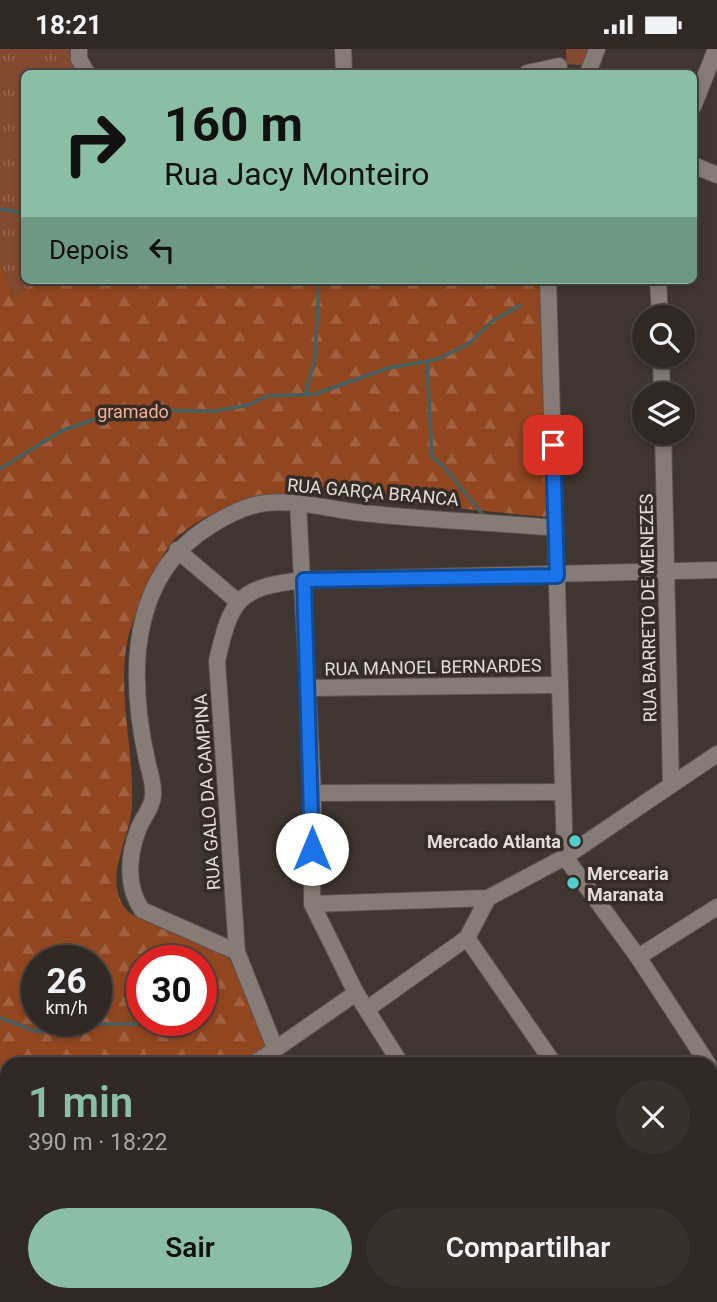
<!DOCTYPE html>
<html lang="pt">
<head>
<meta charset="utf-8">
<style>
	:root { --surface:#2f2825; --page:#37302d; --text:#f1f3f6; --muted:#a7a6a7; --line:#4a4442; --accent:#8abfa5 }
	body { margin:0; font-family:Roboto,sans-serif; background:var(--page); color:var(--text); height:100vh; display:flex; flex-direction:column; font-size:26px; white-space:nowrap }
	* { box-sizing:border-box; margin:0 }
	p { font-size:23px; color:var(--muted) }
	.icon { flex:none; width:38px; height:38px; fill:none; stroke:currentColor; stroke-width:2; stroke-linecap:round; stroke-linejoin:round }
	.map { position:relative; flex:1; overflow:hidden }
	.sheet { position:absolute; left:0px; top:1008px; width:718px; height:245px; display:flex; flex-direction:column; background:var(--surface); border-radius:21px 21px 0 0; box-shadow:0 4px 10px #0003,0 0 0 2px var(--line) }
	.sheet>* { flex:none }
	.top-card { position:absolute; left:21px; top:21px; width:676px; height:214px; border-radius:10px; box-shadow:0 4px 10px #0003,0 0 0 2px var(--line); background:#8abfa5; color:#111; overflow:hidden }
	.tools { position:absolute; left:632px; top:256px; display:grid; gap:14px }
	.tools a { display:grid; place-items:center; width:63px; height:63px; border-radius:50%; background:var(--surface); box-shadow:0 4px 10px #0003,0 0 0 2px var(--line); font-size:35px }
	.speed { position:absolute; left:21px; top:896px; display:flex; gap:14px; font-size:35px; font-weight:700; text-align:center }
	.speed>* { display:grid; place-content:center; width:91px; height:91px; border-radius:50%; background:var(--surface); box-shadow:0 4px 10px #0003,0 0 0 2px var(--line); line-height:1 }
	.speed small { font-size:18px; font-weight:400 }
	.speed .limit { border:10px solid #d22; background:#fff; color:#111 }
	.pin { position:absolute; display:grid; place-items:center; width:60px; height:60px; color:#fff; margin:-30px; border-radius:14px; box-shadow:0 4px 10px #0006 }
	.me { position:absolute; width:77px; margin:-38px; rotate:0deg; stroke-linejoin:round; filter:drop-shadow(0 0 5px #0008) }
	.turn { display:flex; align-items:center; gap:24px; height:147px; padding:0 28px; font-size:32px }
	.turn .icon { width:91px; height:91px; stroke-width:2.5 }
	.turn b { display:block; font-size:49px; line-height:60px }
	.then { display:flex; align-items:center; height:66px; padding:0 28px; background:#0003; gap:14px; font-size:26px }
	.round { display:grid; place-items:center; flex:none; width:74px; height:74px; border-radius:37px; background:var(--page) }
	.summary { display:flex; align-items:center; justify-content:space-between; height:119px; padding:0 28px }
	h1 { font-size:42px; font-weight:600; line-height:52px; color:var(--accent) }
	.primary-button { display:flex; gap:14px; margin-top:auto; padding:14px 28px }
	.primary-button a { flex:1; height:80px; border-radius:42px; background:var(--accent); color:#111; font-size:28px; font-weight:600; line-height:80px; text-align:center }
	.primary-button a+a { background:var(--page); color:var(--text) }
	.status { display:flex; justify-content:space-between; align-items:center; height:49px; padding:0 35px; background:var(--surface); direction:ltr }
	.status svg { height:19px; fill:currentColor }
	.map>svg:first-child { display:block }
	.grass { fill:url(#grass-tufts) }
	.forest { fill:url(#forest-firs); fill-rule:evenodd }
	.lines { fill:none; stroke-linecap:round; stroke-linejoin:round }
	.stream { stroke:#446060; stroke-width:3.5 }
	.minor-casing { stroke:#5b524f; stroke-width:18 }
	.minor { stroke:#867b76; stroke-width:16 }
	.route-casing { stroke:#114b97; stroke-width:18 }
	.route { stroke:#1a73e8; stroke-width:12 }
	.poi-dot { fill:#52cdce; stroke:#352b27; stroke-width:2.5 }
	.labels { text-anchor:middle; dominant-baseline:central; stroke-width:7; stroke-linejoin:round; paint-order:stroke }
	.park-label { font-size:18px; fill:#f2b093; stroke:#352b27 }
	.street-label { font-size:18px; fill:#e3dcda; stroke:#352b27 }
	.poi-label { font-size:18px; font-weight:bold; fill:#e3dcda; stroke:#352b27; text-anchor:end }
</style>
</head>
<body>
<div class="status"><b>18:21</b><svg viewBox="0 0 49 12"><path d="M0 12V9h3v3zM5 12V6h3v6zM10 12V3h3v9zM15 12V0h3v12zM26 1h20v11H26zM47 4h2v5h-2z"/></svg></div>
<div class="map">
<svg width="717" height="1253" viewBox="0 0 717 1253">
	<defs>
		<pattern id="grass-tufts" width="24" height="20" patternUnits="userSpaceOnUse" patternTransform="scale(1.75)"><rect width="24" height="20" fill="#82492f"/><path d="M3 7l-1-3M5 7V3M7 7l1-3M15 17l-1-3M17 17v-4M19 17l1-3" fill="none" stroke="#94634d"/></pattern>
		<pattern id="forest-firs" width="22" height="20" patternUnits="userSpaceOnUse" patternTransform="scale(1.75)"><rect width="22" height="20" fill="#924620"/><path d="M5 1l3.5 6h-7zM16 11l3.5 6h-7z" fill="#a16040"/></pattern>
	</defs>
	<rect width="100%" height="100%" fill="#3f3531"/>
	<g class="grass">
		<polygon points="0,0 78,0 85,24 24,24 24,231 36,231 14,249 0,214"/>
		<polygon points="566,0 589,0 582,16 566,15"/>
	</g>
	<path class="forest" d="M 0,214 L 14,249 L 36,231 L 546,231 L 547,468 L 299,444 C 255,447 210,459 176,489 C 165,498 157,522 150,535 C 140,556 129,577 126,600 C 119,652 134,703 132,755 C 131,791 98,836 131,865 L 229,908 L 267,997 L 245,1015 L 7,1015 L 7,1246 L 239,1246 L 243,1253 L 0,1253 ZM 37,912 L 96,912 L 96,971 L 37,971 ZM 142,912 L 201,912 L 201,971 L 142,971 Z"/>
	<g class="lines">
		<g class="stream">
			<polyline points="0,160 24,164"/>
			<polyline points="427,313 432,408 444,418 484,467"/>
			<polyline points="305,346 315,309 319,231"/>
			<polyline points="0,420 61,382 104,367 137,361 216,362 248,356 267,347 315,345 388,319 438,310 470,294 491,273 520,256"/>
			<polyline points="0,969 38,983 87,975 165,975 181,971"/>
		</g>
		<g class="minor-casing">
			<g id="minor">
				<polyline points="79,0 79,10 87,24"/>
				<polyline points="343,0 344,24"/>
				<polyline points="527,24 559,17"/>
				<polyline points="588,24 597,0"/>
				<polyline points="693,58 716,0"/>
				<polyline points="693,116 717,126"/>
				<polyline points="548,231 565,808 638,908 708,1015"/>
				<polyline points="658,231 660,268"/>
				<polyline points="661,306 662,345"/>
				<polyline points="663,383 671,735"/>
				<polyline points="298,453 313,744 312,855 356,944 401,1015"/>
				<polyline points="177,501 237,552"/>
				<polyline points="307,639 560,636"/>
				<polyline points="313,744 563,743"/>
				<polyline points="312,855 488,849 565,808 717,705"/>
				<polyline points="467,889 554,1015"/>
				<path d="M 237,903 L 142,861 C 126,838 128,807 138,781 C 142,769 152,760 153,747 C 154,737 151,726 148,716 C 128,629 127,526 213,475 C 228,466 248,456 266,454 C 297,451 325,459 355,463 C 422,471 489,473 556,479"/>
				<polyline points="638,908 717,858"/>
				<polyline points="367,960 467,889 488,849"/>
				<path d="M 275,999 L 237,903 L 217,612 C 231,550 238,538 304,531 L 717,521"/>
				<polyline points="254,1015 356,944"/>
				<polyline points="251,1246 256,1253"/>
				<polyline points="348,1253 358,1246"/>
				<polyline points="570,1253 580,1246"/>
			</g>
		</g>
		<use href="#minor" class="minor"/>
	</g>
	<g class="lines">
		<g class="route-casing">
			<polyline id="route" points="312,800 304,531 557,527 553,396"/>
		</g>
		<use href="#route" class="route"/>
	</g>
	<g class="poi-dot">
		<circle cx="575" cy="792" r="7"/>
		<circle cx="573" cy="834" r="7"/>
	</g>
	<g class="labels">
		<g class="park-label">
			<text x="133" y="362">gramado</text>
		</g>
		<g class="street-label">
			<text transform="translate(373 443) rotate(5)">RUA GARÇA BRANCA</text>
			<text transform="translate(648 559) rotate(-91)">RUA BARRETO DE MENEZES</text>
			<text transform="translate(433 618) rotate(-1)">RUA MANOEL BERNARDES</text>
			<text transform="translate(207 743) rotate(-94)">RUA GALO DA CAMPINA</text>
		</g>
		<g class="poi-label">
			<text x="561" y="792">Mercado Atlanta</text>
			<text x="587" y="824" text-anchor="start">Mercearia<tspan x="587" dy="21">Maranata</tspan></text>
		</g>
	</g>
</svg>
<div class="tools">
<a><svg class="icon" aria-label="search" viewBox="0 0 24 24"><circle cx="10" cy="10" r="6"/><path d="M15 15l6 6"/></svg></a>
<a><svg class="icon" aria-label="layers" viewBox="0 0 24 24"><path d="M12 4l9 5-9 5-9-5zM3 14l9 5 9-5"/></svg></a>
</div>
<div class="speed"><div>26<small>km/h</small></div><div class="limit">30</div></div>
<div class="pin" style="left:553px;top:396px;background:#d93025"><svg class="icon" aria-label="arrive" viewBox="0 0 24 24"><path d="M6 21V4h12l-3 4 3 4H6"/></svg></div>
<svg class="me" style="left:312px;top:800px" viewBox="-20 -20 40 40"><circle r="19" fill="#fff"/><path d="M0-13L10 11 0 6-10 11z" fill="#1a73e8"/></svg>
<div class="top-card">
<div class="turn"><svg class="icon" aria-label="right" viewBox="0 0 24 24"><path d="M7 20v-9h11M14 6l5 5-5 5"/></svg><div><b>160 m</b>Rua Jacy Monteiro</div></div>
<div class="then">Depois<svg class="icon" aria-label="left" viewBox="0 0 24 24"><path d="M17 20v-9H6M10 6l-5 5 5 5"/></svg></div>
</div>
<section class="sheet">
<div class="summary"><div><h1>1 min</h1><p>390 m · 18:22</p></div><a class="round"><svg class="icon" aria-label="close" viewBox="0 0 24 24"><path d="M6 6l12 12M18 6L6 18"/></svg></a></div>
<div class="primary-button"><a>Sair</a><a>Compartilhar</a></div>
</section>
</div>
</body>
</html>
